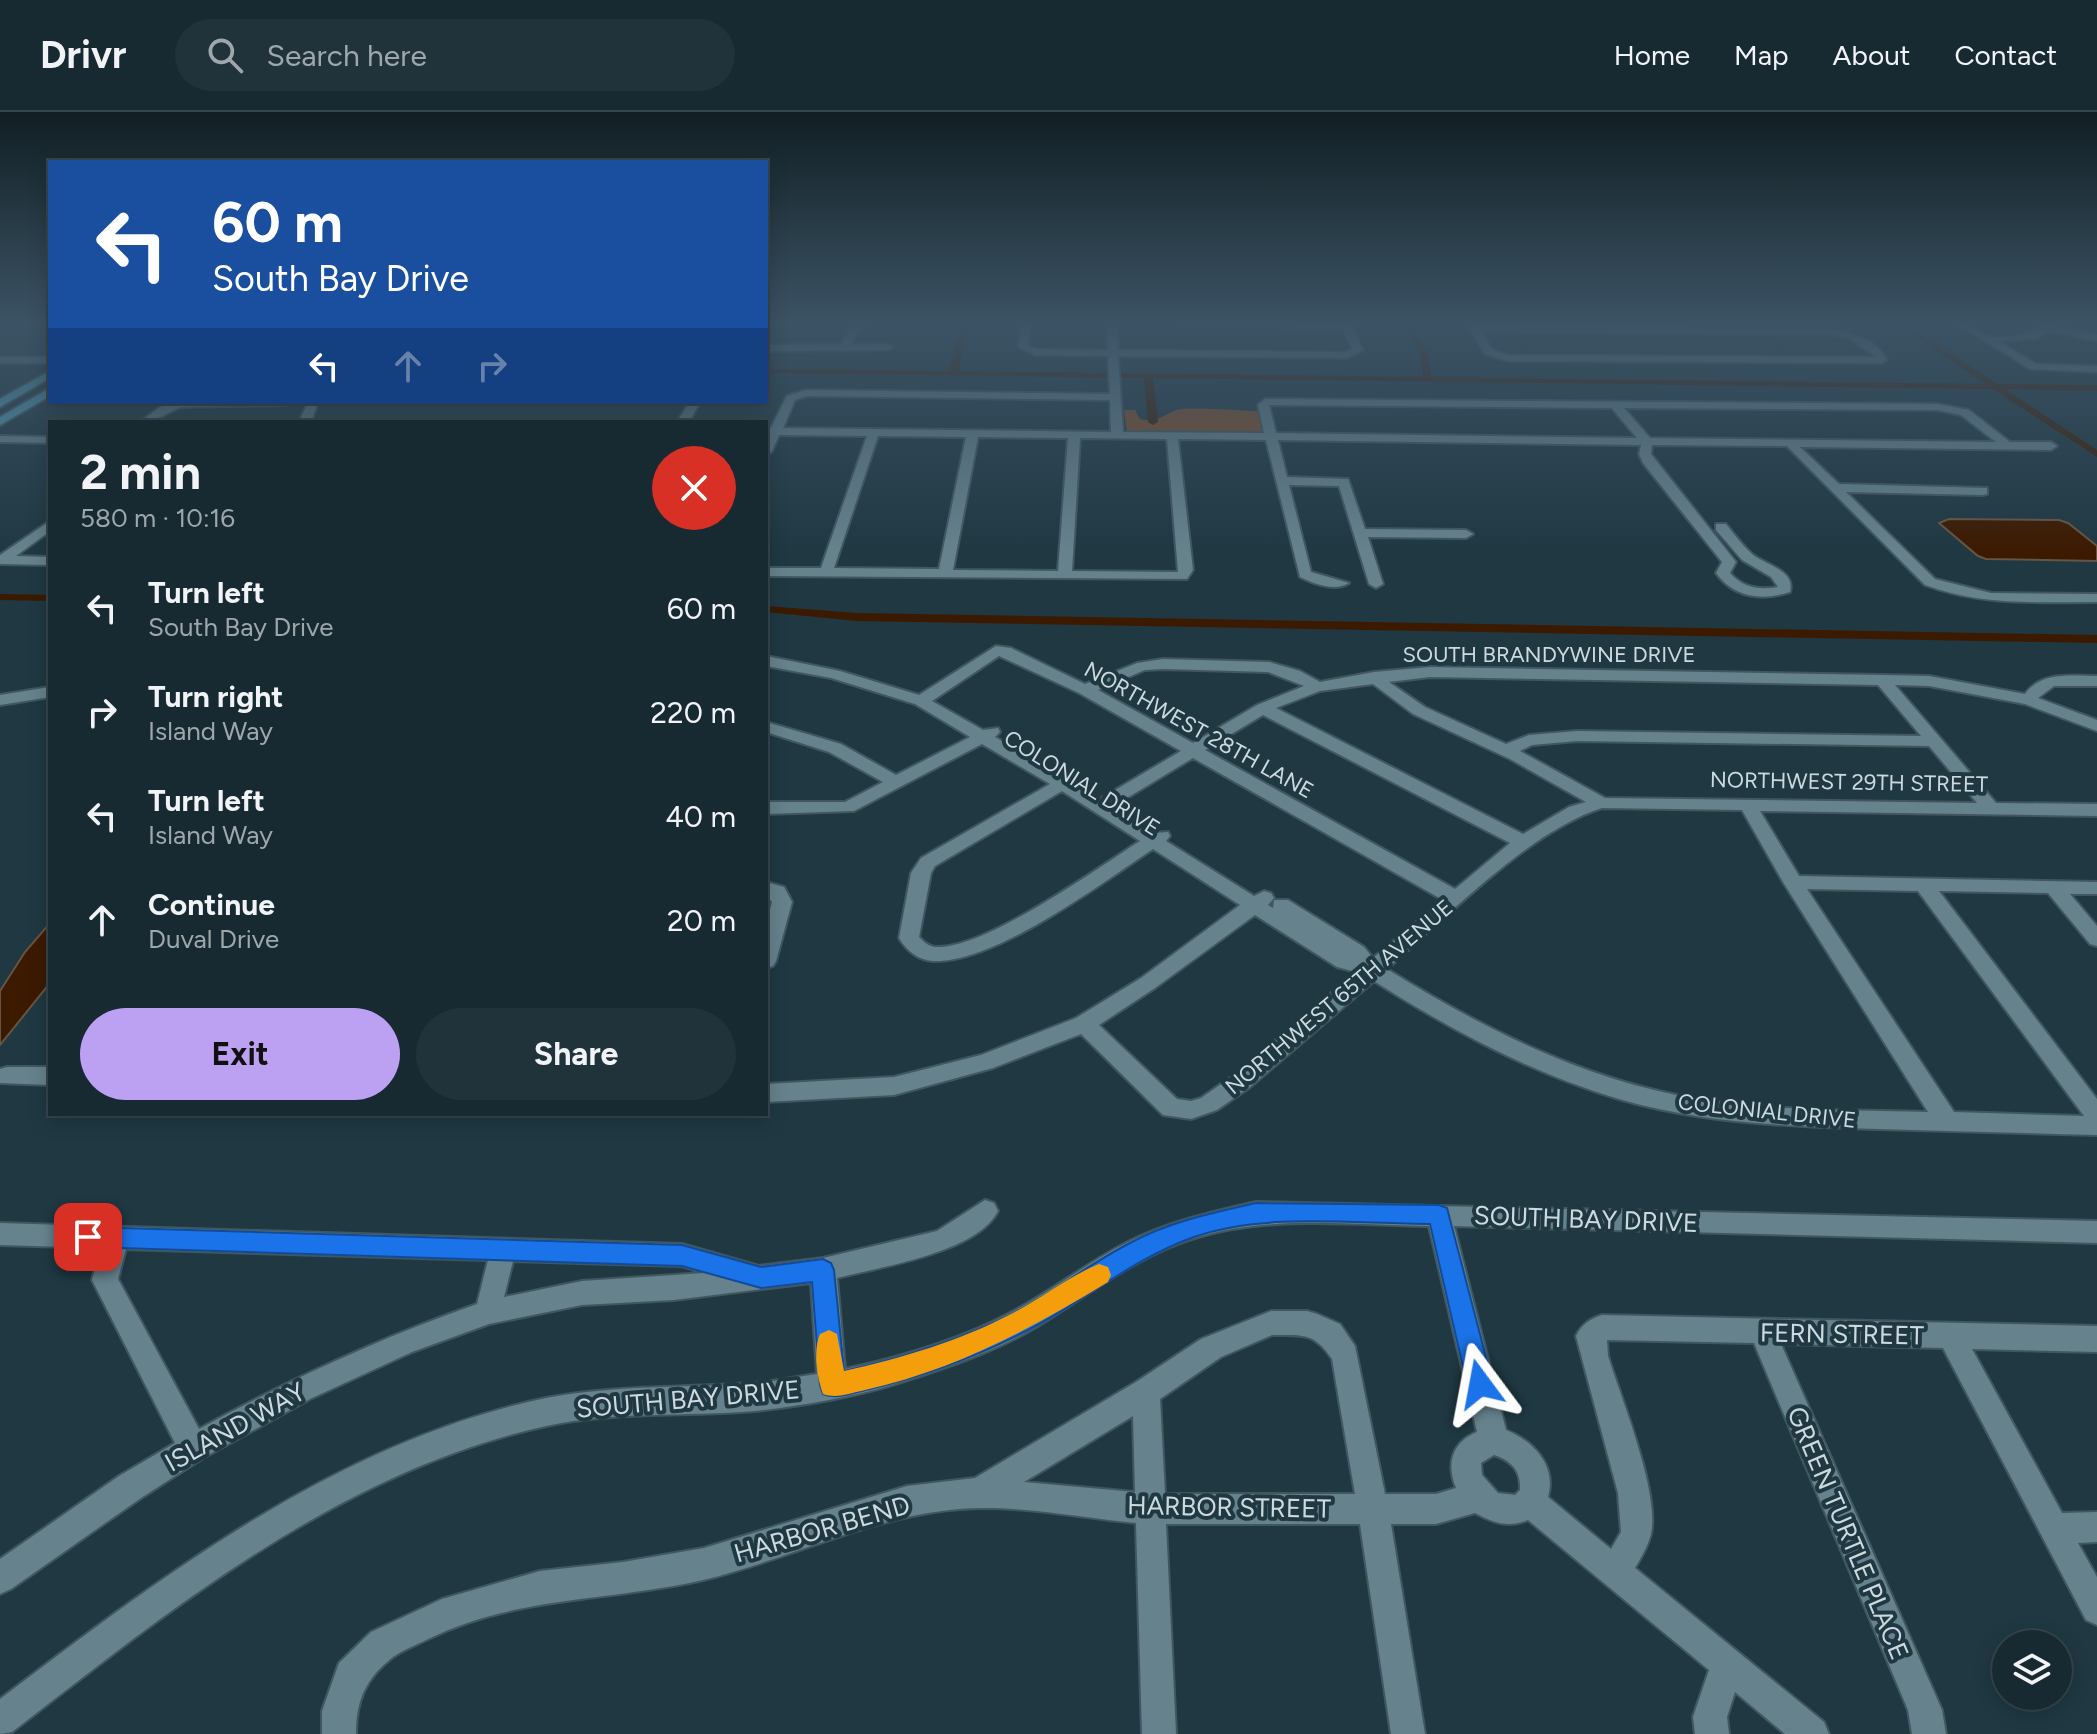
<!DOCTYPE html>
<html lang="en">
<head>
<meta charset="utf-8">
<style>
	:root { --surface:#172a32; --page:#20323a; --text:#f1f3f6; --muted:#9ea7ac; --line:#36464d; --accent:#bca0f2 }
	body { margin:0; font-family:Figtree,sans-serif; background:var(--page); color:var(--text); height:100vh; display:flex; flex-direction:column; font-size:30px; white-space:nowrap }
	* { box-sizing:border-box; margin:0 }
	p { font-size:26px; color:var(--muted) }
	.icon { flex:none; width:44px; height:44px; fill:none; stroke:currentColor; stroke-width:2; stroke-linecap:round; stroke-linejoin:round }
	.map { position:relative; flex:1; overflow:hidden }
	.drawer { position:absolute; left:48px; top:308px; width:720px; height:696px; display:flex; flex-direction:column; background:var(--surface); border-radius:0px; box-shadow:0 4px 20px #0003,0 0 0 2px var(--line) }
	.drawer>* { flex:none }
	.hud { position:absolute; left:48px; top:48px; width:720px; height:244px; border-radius:0px; box-shadow:0 4px 20px #0003,0 0 0 2px var(--line); background:#1a4fa0; color:#fff; overflow:hidden }
	.buttons { position:absolute; left:1992px; top:1518px; display:grid; gap:16px }
	.buttons a { display:grid; place-items:center; width:80px; height:80px; border-radius:50%; background:var(--surface); box-shadow:0 4px 20px #0003,0 0 0 2px var(--line); font-size:40px }
	.pin { position:absolute; display:grid; place-items:center; width:68px; height:68px; color:#fff; margin:-34px; border-radius:16px; box-shadow:0 4px 12px #0006 }
	.me { position:absolute; width:88px; margin:-44px; rotate:347deg; stroke-linejoin:round; filter:drop-shadow(0 0 6px #0008) }
	.turn { display:flex; align-items:center; gap:28px; height:168px; padding:0 32px; font-size:36px }
	.turn .icon { width:104px; height:104px; stroke-width:2.5 }
	.turn b { display:block; font-size:56px; line-height:68px }
	.lanes { display:flex; align-items:center; height:76px; padding:0 32px; background:#0003; justify-content:center; gap:40px; direction:ltr }
	.lanes .off { opacity:.35 }
	.round { display:grid; place-items:center; flex:none; width:84px; height:84px; border-radius:42px; background:var(--page) }
	.head { display:flex; align-items:center; justify-content:space-between; height:136px; padding:0 32px }
	h1 { font-size:48px; font-weight:700; line-height:60px }
	.primary-button { display:flex; gap:16px; margin-top:auto; padding:16px 32px }
	.primary-button a { flex:1; height:92px; border-radius:48px; background:var(--accent); color:#111; font-size:32px; font-weight:700; line-height:92px; text-align:center }
	.primary-button a+a { background:var(--page); color:var(--text) }
	ul { padding:0; list-style:none }
	li { display:flex; align-items:center; gap:24px; height:104px; padding:0 32px }
	li div { flex:1 }
	li b { display:block; font-size:30px }
	li em { font-style:normal }
	header { display:flex; align-items:center; gap:48px; box-sizing:border-box; height:112px; padding:0 40px; background:var(--surface); border-bottom:2px solid var(--line) }
	header strong { font-size:38px }
	nav { display:flex; gap:44px; margin-inline-start:auto; font-size:28px }
	.search { width:560px; height:72px; background:var(--page); display:flex; align-items:center; gap:20px; box-sizing:border-box; padding:0 28px; border-radius:44px; color:var(--muted); font-size:30px }
	.map>svg:first-child { display:block }
	.green { fill:#864d24 }
	.water { fill:#3c1a00; stroke:#675443; stroke-width:2 }
	.lines { fill:none; stroke-linecap:round; stroke-linejoin:round }
	.canal { fill:#3c1a00; fill-rule:evenodd }
	.minor-casing { stroke:#41575f; stroke-width:4 }
	.major-casing { stroke:#41575f; stroke-width:4 }
	.minor { fill:#66828d; fill-rule:evenodd }
	.major { fill:#4e9fb9; fill-rule:evenodd }
	.route { fill:#1a73e8; stroke:#114b97; stroke-width:2 }
	.slow { fill:#f59e0b }
	.labels { text-anchor:middle; dominant-baseline:central; stroke-width:8; stroke-linejoin:round; paint-order:stroke }
	.street-label { font-size:22px; fill:#ccdae0; stroke:#1f3842 }
	.near-street-label { font-size:26px; fill:#ccdae0; stroke:#1f3842 }
</style>
</head>
<body>
<header>
<strong>Drivr</strong>
<div class="search"><svg class="icon" aria-label="search" viewBox="0 0 24 24"><circle cx="10" cy="10" r="6"/><path d="M15 15l6 6"/></svg>Search here</div>
<nav><a>Home</a><a>Map</a><a>About</a><a>Contact</a></nav>
</header>
<div class="map">
<svg width="2097" height="1622" viewBox="0 0 2097 1622">
	<rect width="100%" height="100%" fill="#1f3842"/>
	<path class="green" d="M 1124,298 L 1135,298 L 1140,307 C 1157,311 1162,304 1176,298 C 1188,294 1243,299 1260,299 L 1264,320 L 1127,320 Z"/>
	<g class="water">
		<polygon points="1949,407 2059,408 2068,411 2097,434 2097,449 1986,447 1978,444 1939,411"/>
		<polygon points="50,811 50,871 0,933 0,879 25,840"/>
	</g>
	<g class="lines">
		<g class="canal">
			<polygon points="959,212 967,212 959,259 1423,265 1420,242 1403,212 1411,212 1428,242 1431,265 1985,272 1897,212 1906,212 1997,272 2097,273 2097,279 2005,277 2097,338 2097,345 1993,277 1153,266 1158,310 1153,313 1148,310 1144,266 766,261 766,257 950,259"/>
			<polygon points="0,482 50,483 50,489 0,488"/>
			<polygon points="766,494 857,501 2097,523 2097,531 857,509 766,500"/>
		</g>
		<g class="minor-casing">
			<g id="minor">
				<polygon points="854,212 863,212 851,232 888,232 893,235 888,238 766,239 766,233 841,232"/>
				<path d="M 1021,212 L 1031,212 L 1028,234 L 1036,237 L 1108,238 L 1107,212 L 1117,212 L 1118,238 L 1345,240 L 1352,237 L 1343,217 L 1179,212 L 1351,212 L 1363,238 L 1347,246 L 1118,244 L 1123,320 L 1264,321 L 1258,293 L 1265,287 L 1938,292 L 1969,298 L 2010,330 L 2051,330 L 2057,334 L 2051,338 L 1800,335 L 1839,372 L 1987,376 L 1987,382 L 1983,383 L 1846,380 L 1935,467 L 1991,481 L 2097,482 L 2097,490 C 2038,490 1981,494 1925,473 L 1787,334 L 1652,333 L 1651,342 L 1736,450 L 1730,461 C 1743,476 1759,478 1778,475 L 1771,465 L 1742,448 L 1716,418 L 1716,412 L 1726,412 C 1734,422 1742,433 1752,442 C 1765,453 1796,458 1790,480 C 1762,489 1734,486 1716,461 L 1722,450 L 1643,351 L 1639,342 L 1641,333 L 1278,328 L 1287,365 L 1348,367 L 1365,417 L 1466,418 L 1473,422 L 1466,426 L 1368,425 L 1383,472 L 1376,476 L 1369,472 L 1339,374 L 1289,373 L 1311,460 L 1349,471 C 1335,480 1314,472 1300,465 L 1266,328 L 1178,327 L 1193,458 L 1187,467 L 766,464 L 766,456 L 821,456 L 867,324 L 779,323 L 772,339 L 766,343 L 766,316 L 771,316 L 787,284 L 806,278 L 1110,282 L 1108,244 L 1035,243 L 1018,235 ZM 807,284 L 1110,288 L 1111,320 L 783,316 L 795,288 ZM 1269,293 L 1612,296 L 1637,326 L 1276,321 ZM 1624,296 L 1938,298 L 1961,303 L 1996,330 L 1650,326 ZM 878,324 L 966,325 L 939,457 L 834,456 ZM 978,325 L 1068,326 L 1058,459 L 953,458 ZM 1080,326 L 1167,327 L 1178,460 L 1072,459 Z"/>
				<path d="M 1467,212 L 1833,217 C 1852,221 1879,229 1887,248 L 1882,251 L 1507,249 L 1485,242 ZM 1480,219 L 1833,223 L 1849,226 L 1876,245 L 1508,243 L 1493,238 Z"/>
				<path d="M 1958,212 C 1971,212 1976,220 1988,224 C 2005,228 2032,222 2046,212 L 2097,223 L 2097,229 L 2049,219 L 2036,227 L 1998,229 L 2036,252 L 2097,254 L 2097,260 L 2030,257 Z"/>
				<rect x="0" y="245" width="50" height="6"/>
				<path d="M 176,290 L 291,290 L 286,293 L 182,295 C 166,300 157,310 140,310 L 160,295 Z"/>
				<polygon points="308,290 318,290 311,310 299,310"/>
				<polygon points="690,290 700,290 689,310 677,310"/>
				<polygon points="0,324 50,325 50,331 0,330"/>
				<polygon points="50,409 50,419 16,444 50,445 50,453 0,452 0,443"/>
				<path d="M 996,534 L 1011,536 L 1085,572 L 1137,551 L 1163,547 L 1269,550 L 1300,559 L 1320,570 L 1374,560 L 1430,555 L 1882,563 L 1929,564 L 2025,582 C 2041,559 2072,564 2097,564 L 2097,574 L 2054,574 L 2038,586 L 2097,608 L 2097,619 L 2025,592 L 1929,574 L 1895,573 L 1996,691 L 2097,692 L 2097,704 L 1760,699 L 1799,764 L 2097,770 L 2097,782 L 2070,782 L 2097,814 L 2097,834 L 2090,832 L 2048,781 L 1939,779 L 2097,987 L 2097,1023 C 2024,1021 1951,1019 1878,1017 C 1791,1014 1704,1012 1619,987 C 1531,961 1451,918 1374,869 L 1250,975 L 1217,998 L 1191,1007 L 1163,1003 L 1081,922 L 993,956 L 894,983 L 766,990 L 766,972 L 894,965 L 981,943 L 1076,906 L 1141,866 L 1240,793 L 1153,737 C 1102,771 994,852 933,849 C 918,848 907,839 899,826 L 911,761 L 921,746 L 1050,672 L 982,632 L 854,699 L 766,702 L 766,690 L 845,690 L 883,670 L 829,640 L 766,620 L 766,610 L 841,632 L 896,663 L 970,625 L 915,592 L 831,566 L 766,554 L 766,544 L 840,559 L 919,583 ZM 999,544 L 1079,581 L 1181,639 L 1100,687 L 1075,672 L 1081,666 L 1078,662 L 1062,664 L 995,625 L 1000,620 L 998,616 L 983,618 L 932,589 ZM 1163,557 L 1268,560 L 1304,574 L 1257,593 L 1193,631 L 1098,578 L 1145,558 ZM 1430,565 L 1878,573 L 1921,624 L 1577,619 L 1529,623 L 1506,632 L 1425,595 L 1389,570 ZM 1373,572 L 1413,602 L 1510,647 L 1586,690 L 1569,695 L 1523,722 L 1276,596 L 1320,579 ZM 1263,603 L 1510,731 L 1455,777 L 1205,638 ZM 1577,629 L 1929,634 L 1977,691 L 1605,686 L 1520,639 L 1532,633 ZM 1193,646 L 1443,788 L 1373,846 L 1364,835 L 1288,788 L 1274,788 L 1273,796 L 1268,793 L 1274,786 L 1271,781 L 1264,779 L 1254,784 L 1166,729 L 1170,724 L 1168,720 L 1153,721 L 1112,695 ZM 1062,679 L 1140,729 C 1096,757 984,838 935,835 C 928,834 924,830 919,825 L 931,761 L 935,754 ZM 1602,696 L 1742,698 L 1783,770 L 1928,1000 C 1854,998 1778,999 1704,988 C 1589,970 1485,918 1387,857 C 1446,806 1529,719 1602,696 ZM 1807,777 L 1918,779 L 2084,1004 L 1954,1000 ZM 1255,803 L 1337,855 L 1356,860 L 1234,963 L 1201,986 L 1191,989 L 1177,987 L 1099,913 L 1155,876 Z"/>
				<polygon points="50,575 50,585 0,593 0,583"/>
				<polygon points="766,770 784,775 792,790 776,849 773,854 766,856 766,812 772,790 766,783"/>
				<polygon points="7,955 50,955 50,973 0,971 0,957"/>
				<path d="M 985,1088 L 994,1091 L 998,1099 C 977,1141 879,1155 837,1166 L 845,1257 C 902,1245 960,1228 1012,1200 C 1052,1179 1088,1150 1128,1130 C 1168,1110 1212,1100 1256,1090 L 2097,1109 L 2097,1131 L 1454,1114 L 1506,1318 C 1533,1329 1557,1353 1548,1385 L 1611,1437 L 1621,1420 L 1618,1381 L 1576,1224 C 1582,1212 1590,1207 1602,1203 L 2097,1214 L 2097,1240 L 1972,1237 L 2062,1401 L 2097,1400 L 2097,1430 L 2078,1431 L 2097,1465 L 2097,1513 L 2086,1508 L 1943,1236 L 1781,1232 L 1942,1598 L 1946,1622 L 1912,1622 L 1908,1598 L 1754,1231 L 1607,1228 L 1608,1244 C 1621,1286 1660,1381 1651,1422 C 1648,1434 1641,1446 1635,1456 L 1824,1610 L 1829,1622 L 1785,1622 L 1735,1580 L 1727,1605 L 1729,1622 L 1695,1622 L 1693,1605 L 1709,1558 L 1528,1408 C 1508,1416 1494,1411 1475,1401 L 1436,1412 L 1391,1412 L 1425,1622 L 1391,1622 L 1360,1412 L 1166,1412 L 1176,1622 L 1142,1622 L 1136,1411 C 1086,1406 1028,1395 979,1396 C 882,1398 795,1446 703,1468 C 608,1490 517,1483 426,1528 C 416,1533 403,1538 393,1545 C 366,1566 356,1588 356,1622 L 322,1622 L 322,1599 L 339,1551 L 371,1520 L 442,1487 L 540,1459 L 623,1450 L 704,1436 L 907,1374 L 975,1366 L 1136,1270 L 1201,1227 L 1271,1199 L 1307,1199 L 1317,1202 L 1340,1212 L 1355,1234 L 1385,1382 L 1436,1382 L 1456,1376 C 1446,1352 1452,1330 1477,1320 L 1429,1114 C 1353,1113 1272,1103 1198,1125 C 1138,1142 1088,1184 1036,1215 C 992,1241 940,1258 892,1273 C 848,1286 800,1294 755,1299 C 685,1305 615,1299 546,1314 C 341,1359 174,1495 12,1620 L 0,1622 L 0,1587 C 165,1462 339,1329 546,1286 C 614,1273 683,1276 751,1271 C 773,1270 795,1265 817,1262 L 811,1171 L 674,1188 L 582,1193 L 489,1212 L 412,1240 L 310,1287 L 203,1346 L 141,1386 L 11,1477 L 0,1482 L 0,1447 L 119,1364 L 175,1331 L 92,1168 L 100,1136 L 0,1133 L 0,1111 L 682,1132 L 759,1154 L 823,1146 L 937,1119 ZM 126,1137 L 488,1148 L 477,1192 C 380,1226 289,1268 199,1317 L 118,1167 ZM 513,1149 L 682,1154 L 704,1161 L 582,1169 L 504,1185 ZM 1272,1223 C 1303,1223 1314,1220 1332,1247 L 1355,1382 L 1165,1382 L 1160,1287 L 1221,1245 ZM 1133,1304 L 1135,1380 L 1024,1370 ZM 1494,1343 C 1512,1349 1521,1359 1520,1378 L 1515,1383 L 1498,1381 L 1482,1363 L 1481,1351 Z"/>
			</g>
		</g>
		<g class="major-casing">
			<g id="major">
				<polygon points="50,259 50,266 0,295 0,287"/>
				<polygon points="50,276 50,284 0,313 0,305"/>
			</g>
		</g>
		<use href="#minor" class="minor"/>
		<use href="#major" class="major"/>
	</g>
	<linearGradient id="sky" x2="0" y2="1"><stop stop-color="#111f24"/><stop offset="0.48" stop-color="#3c5365"/><stop offset="1" stop-color="#3c5365" stop-opacity="0"/></linearGradient>
	<rect width="2097" height="440" fill="url(#sky)"/>
	<path class="route" d="M 1256,1091 L 1439,1093 L 1447,1096 L 1493,1272 L 1489,1281 L 1480,1284 L 1471,1281 L 1467,1272 L 1430,1112 C 1355,1112 1265,1100 1194,1125 C 1134,1146 1086,1188 1030,1217 C 980,1243 925,1264 870,1277 C 855,1280 838,1288 823,1282 L 820,1273 L 812,1170 L 761,1176 L 682,1154 L 88,1135 L 80,1133 L 77,1125 L 80,1118 L 88,1115 L 682,1133 L 761,1155 L 823,1147 L 831,1151 L 834,1158 L 844,1259 C 902,1246 959,1229 1012,1202 C 1052,1181 1088,1153 1128,1132 C 1168,1110 1212,1101 1256,1091 Z"/>
	<path class="slow" d="M 1099,1152 L 1108,1155 L 1111,1163 L 1108,1170 C 1031,1217 954,1258 865,1278 C 851,1281 837,1287 823,1282 C 817,1266 813,1237 820,1222 L 829,1218 L 837,1222 L 844,1259 C 902,1246 960,1229 1013,1201 C 1042,1186 1069,1164 1099,1152 Z"/>
	<g class="labels">
		<g class="street-label">
			<text x="1549" y="542">SOUTH BRANDYWINE DRIVE</text>
			<text transform="translate(1199 618) rotate(29)">NORTHWEST 28TH LANE</text>
			<text transform="translate(1849 670) rotate(1)">NORTHWEST 29TH STREET</text>
			<text transform="translate(1082 671) rotate(32)">COLONIAL DRIVE</text>
			<text transform="translate(1339 885) rotate(-40)">NORTHWEST 65TH AVENUE</text>
			<text transform="translate(1767 999) rotate(6)">COLONIAL DRIVE</text>
		</g>
		<g class="near-street-label">
			<text transform="translate(1586 1107) rotate(2)">SOUTH BAY DRIVE</text>
			<text transform="translate(1842 1222) rotate(1)">FERN STREET</text>
			<text transform="translate(688 1287) rotate(-5)">SOUTH BAY DRIVE</text>
			<text transform="translate(235 1315) rotate(-29)">ISLAND WAY</text>
			<text transform="translate(1229 1395) rotate(1)">HARBOR STREET</text>
			<text transform="translate(822 1417) rotate(-16)">HARBOR BEND</text>
			<text transform="translate(1848 1421) rotate(67)">GREEN TURTLE PLACE</text>
		</g>
	</g>
</svg>
<div class="buttons">
<a><svg class="icon" aria-label="layers" viewBox="0 0 24 24"><path d="M12 4l9 5-9 5-9-5zM3 14l9 5 9-5"/></svg></a>
</div>
<div class="pin" style="left:88px;top:1125px;background:#d93025"><svg class="icon" aria-label="arrive" viewBox="0 0 24 24"><path d="M6 21V4h12l-3 4 3 4H6"/></svg></div>
<svg class="me" style="left:1480px;top:1272px" viewBox="-20 -20 40 40"><path d="M0-17L14 15 0 8-14 15z" fill="#1a73e8" stroke="#fff" stroke-width="4"/></svg>
<div class="hud">
<div class="turn"><svg class="icon" aria-label="left" viewBox="0 0 24 24"><path d="M17 20v-9H6M10 6l-5 5 5 5"/></svg><div><b>60 m</b>South Bay Drive</div></div>
<div class="lanes"><svg class="icon" aria-label="left" viewBox="0 0 24 24"><path d="M17 20v-9H6M10 6l-5 5 5 5"/></svg><svg class="icon off" aria-label="ahead" viewBox="0 0 24 24"><path d="M12 20V5M6 11l6-6 6 6"/></svg><svg class="icon off" aria-label="right" viewBox="0 0 24 24"><path d="M7 20v-9h11M14 6l5 5-5 5"/></svg></div>
</div>
<section class="drawer">
<div class="head"><div><h1>2 min</h1><p>580 m · 10:16</p></div><a class="round" style="background:#d93025;color:#fff"><svg class="icon" aria-label="close" viewBox="0 0 24 24"><path d="M6 6l12 12M18 6L6 18"/></svg></a></div>
<ul>
<li><svg class="icon" aria-label="left" viewBox="0 0 24 24"><path d="M17 20v-9H6M10 6l-5 5 5 5"/></svg><div><b>Turn left</b><p>South Bay Drive</p></div><em>60 m</em></li>
<li><svg class="icon" aria-label="right" viewBox="0 0 24 24"><path d="M7 20v-9h11M14 6l5 5-5 5"/></svg><div><b>Turn right</b><p>Island Way</p></div><em>220 m</em></li>
<li><svg class="icon" aria-label="left" viewBox="0 0 24 24"><path d="M17 20v-9H6M10 6l-5 5 5 5"/></svg><div><b>Turn left</b><p>Island Way</p></div><em>40 m</em></li>
<li><svg class="icon" aria-label="ahead" viewBox="0 0 24 24"><path d="M12 20V5M6 11l6-6 6 6"/></svg><div><b>Continue</b><p>Duval Drive</p></div><em>20 m</em></li>
</ul>
<div class="primary-button"><a>Exit</a><a>Share</a></div>
</section>
</div>
</body>
</html>
